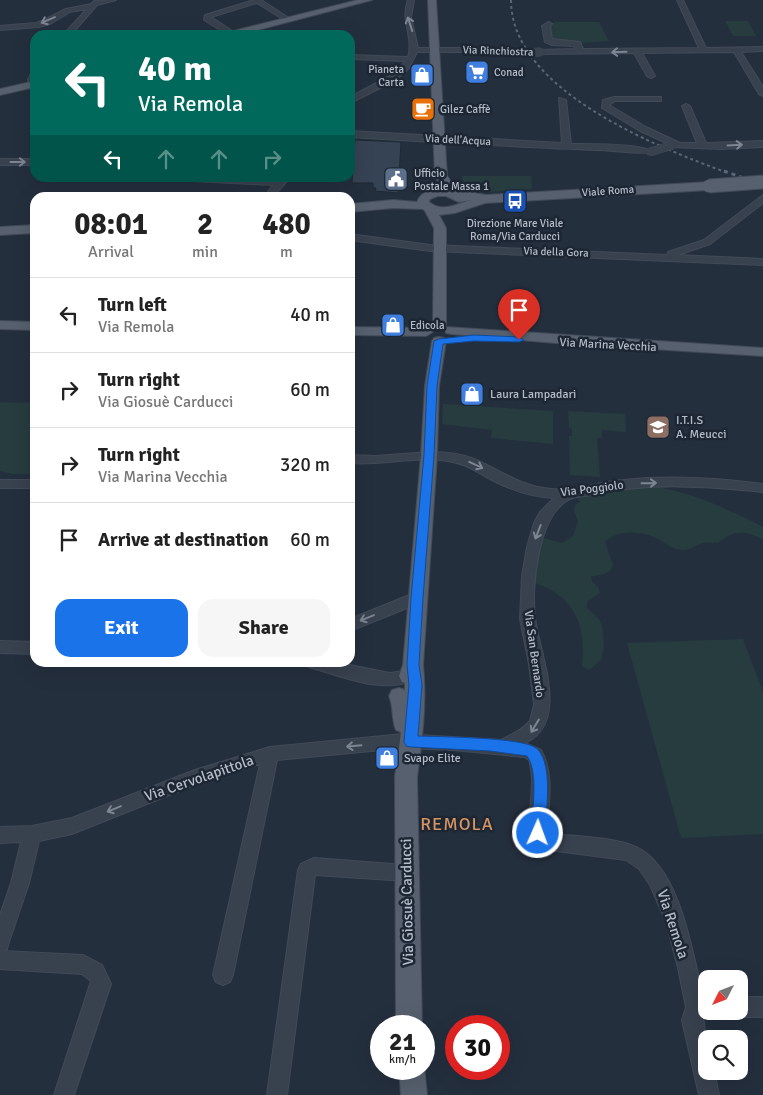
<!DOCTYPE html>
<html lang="en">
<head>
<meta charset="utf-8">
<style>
	:root { --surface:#fff; --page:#f6f6f6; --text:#222; --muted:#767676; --line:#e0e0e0; --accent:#1a73e8 }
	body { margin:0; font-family:Signika,sans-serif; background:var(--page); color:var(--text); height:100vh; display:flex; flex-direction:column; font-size:19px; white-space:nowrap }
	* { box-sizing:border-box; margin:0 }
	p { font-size:16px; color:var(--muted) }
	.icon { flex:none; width:28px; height:28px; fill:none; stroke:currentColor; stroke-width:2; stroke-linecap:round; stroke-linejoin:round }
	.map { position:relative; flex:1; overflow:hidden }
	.sheet { position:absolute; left:30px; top:192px; width:325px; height:475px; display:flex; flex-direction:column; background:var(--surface); border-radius:15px; box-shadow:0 5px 20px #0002 }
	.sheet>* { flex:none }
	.guide { position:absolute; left:30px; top:30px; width:325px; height:152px; border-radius:15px; box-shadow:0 5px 20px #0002; background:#00695c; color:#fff; overflow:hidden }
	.needle { width:32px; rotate:228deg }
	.controls { position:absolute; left:698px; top:970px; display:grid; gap:10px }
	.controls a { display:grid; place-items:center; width:50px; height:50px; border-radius:10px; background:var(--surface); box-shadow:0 5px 20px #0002; font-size:25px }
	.speed { position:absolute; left:370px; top:1015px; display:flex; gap:10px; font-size:25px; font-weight:700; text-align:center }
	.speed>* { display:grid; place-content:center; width:65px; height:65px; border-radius:50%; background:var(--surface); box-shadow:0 5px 20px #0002; line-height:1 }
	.speed small { font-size:12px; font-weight:400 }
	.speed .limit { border:8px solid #d22; background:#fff; color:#111 }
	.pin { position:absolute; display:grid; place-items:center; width:42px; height:42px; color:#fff; margin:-51px -21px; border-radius:50% 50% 50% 0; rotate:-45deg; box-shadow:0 0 5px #0007 }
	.pin .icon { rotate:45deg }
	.me { position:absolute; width:55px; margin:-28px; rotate:2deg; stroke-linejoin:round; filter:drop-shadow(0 0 4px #0008) }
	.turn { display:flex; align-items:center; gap:18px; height:105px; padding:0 25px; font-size:22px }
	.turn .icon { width:65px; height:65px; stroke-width:2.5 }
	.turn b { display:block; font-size:35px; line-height:42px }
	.lanes { display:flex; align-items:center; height:48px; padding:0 25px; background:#0003; justify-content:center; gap:25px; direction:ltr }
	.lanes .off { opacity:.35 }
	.eta { display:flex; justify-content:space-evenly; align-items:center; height:85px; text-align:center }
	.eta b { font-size:30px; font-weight:800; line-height:35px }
	.button { display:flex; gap:10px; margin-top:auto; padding:10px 25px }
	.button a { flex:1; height:58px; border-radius:15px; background:var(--accent); color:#fff; font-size:20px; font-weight:800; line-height:58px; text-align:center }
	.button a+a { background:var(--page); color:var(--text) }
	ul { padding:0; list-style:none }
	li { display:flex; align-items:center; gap:15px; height:75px; padding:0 25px; border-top:1px solid var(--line) }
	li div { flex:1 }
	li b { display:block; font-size:19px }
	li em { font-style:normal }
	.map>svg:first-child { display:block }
	.green { fill:#263c3f }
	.building { fill:#364354; stroke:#1f2835 }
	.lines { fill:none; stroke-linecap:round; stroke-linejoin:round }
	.minor-casing { stroke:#414a57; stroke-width:2 }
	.major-casing { stroke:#414a57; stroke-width:2 }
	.minor { fill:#38414e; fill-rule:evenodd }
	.major { fill:#56606e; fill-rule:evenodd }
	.rail-far1 { stroke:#5a6575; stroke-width:2; stroke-dasharray:3 3; stroke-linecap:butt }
	.rail { stroke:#5a6575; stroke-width:3; stroke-dasharray:4 4; stroke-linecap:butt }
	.minor-bridge-casing { stroke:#414a57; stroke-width:9; stroke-linecap:butt }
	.major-bridge-casing { stroke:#414a57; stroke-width:15; stroke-linecap:butt }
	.minor-bridge { stroke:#38414e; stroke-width:8 }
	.major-bridge { stroke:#56606e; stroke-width:13 }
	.oneway { stroke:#7c8592 }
	.route { fill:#1a73e8; stroke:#114b97 }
	.labels { text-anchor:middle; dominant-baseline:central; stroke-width:5; stroke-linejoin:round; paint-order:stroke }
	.far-street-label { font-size:11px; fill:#b4bcc9; stroke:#1d2633 }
	.far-poi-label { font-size:11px; fill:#b4bcc9; stroke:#1d2633; text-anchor:start }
	.street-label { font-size:12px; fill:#b4bcc9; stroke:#1d2633 }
	.poi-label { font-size:12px; fill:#b4bcc9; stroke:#1d2633; text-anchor:start }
	.near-street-label { font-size:15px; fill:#b4bcc9; stroke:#1d2633 }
	.near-quarter-label { font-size:18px; letter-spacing:1px; fill:#d59563; stroke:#1d2633 }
</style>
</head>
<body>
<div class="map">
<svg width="763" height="1095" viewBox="0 0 763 1095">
	<rect width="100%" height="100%" fill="#242f3e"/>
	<g class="green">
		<polygon points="725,21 748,21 756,36 733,36"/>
		<polygon points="555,22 599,22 609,41 581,43 552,41 548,26"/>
		<polygon points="462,176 531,176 532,189 469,193 455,187 454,182 463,182"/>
		<polygon points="0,402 35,403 35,474 12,474 0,471"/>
		<polygon points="443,404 553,411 553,444 491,438 492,430 442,424"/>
		<polygon points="568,411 625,414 626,432 602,430 602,438 597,438 600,477 570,475 569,436 572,436 572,429 569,428"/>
		<path d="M 632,486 C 642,487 653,486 662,488 C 693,493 735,512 763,527 L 763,540 C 746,530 733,530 718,543 C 713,543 707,542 703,543 C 694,545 690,551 681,550 C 672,549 664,542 656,538 C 641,531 617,529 605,542 L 613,565 C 609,575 602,575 591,576 L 592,582 L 598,587 L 600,593 L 588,601 L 586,607 L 598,618 L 602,625 L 604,646 L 601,660 L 589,670 L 582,666 C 586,626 576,597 535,583 L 540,537 L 562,543 L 573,536 L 578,521 L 574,511 L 575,505 L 580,502 L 576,496 Z"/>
		<polygon points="743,639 763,692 763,834 681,838 627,643"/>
	</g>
	<polygon class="building" points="355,140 401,142 398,193 375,191 376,188 373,188 373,183 352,183"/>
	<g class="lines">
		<g class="minor-casing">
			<g id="minor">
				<polygon points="116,0 97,5 71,35 63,35 87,9 70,12 50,24 39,27 0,30 0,26 36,23 44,20 66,9 91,4 94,1"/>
				<polygon points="254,0 261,0 292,20 286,21 257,3 211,17 234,32 234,35 228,35 204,20 205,15"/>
				<path d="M 408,0 L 414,0 L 411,17 L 418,48 L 477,48 L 521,51 L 525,53 L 521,55 L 477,52 L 417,52 L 409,68 L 396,80 L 350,103 L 350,97 L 390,76 L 406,61 L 350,59 L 350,55 L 408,57 C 414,37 400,20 408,0 Z"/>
				<polygon points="677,0 683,0 706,48 763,47 763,51 741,52 763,87 763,96 759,94 734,52 642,53 655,76 651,78 647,76 634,53 541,54 537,52 541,50 575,49 574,46 552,45 545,42 542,26 548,22 552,24 550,26 552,39 580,42 583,49 699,48"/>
				<polygon points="32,71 35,71 34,86 31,86 28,80"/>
				<polygon points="614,97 661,97 661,101 615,101 609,105 646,127 680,143 697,143 682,106 686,104 690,106 706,143 763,141 763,147 721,149 670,147 669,144 640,131 602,108 603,100"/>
				<path d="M 559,98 L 566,100 L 571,144 C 589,144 642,143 654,152 C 650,155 608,150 598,150 C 515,147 433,142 350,137 L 350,131 L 562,143 Z"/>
				<rect x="0" y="159" width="35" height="6"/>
				<polygon points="188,178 231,178 278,180 284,178 288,180 272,198 263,198 273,185 193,181"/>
				<polygon points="763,195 763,203 710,244 678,255 763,259 763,265 430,251 350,240 350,234 430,245 667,255 668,252 704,240"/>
				<path d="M 430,452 C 445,452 460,453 474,459 C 502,471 520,486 551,489 C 576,491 598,482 623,480 C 669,475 717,478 763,484 L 763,492 C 707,486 648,482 593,495 C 586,496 576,496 570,499 C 538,514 531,587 535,617 C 539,654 571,722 525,743 L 541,750 C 555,774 548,805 547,832 L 548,834 C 572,836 615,837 636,847 C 680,867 693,954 703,997 L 706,997 L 706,1011 L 714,1011 L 713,1014 L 703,1017 L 706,1039 L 706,1071 L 714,1071 L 719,1095 L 699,1095 L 682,1020 L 686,1007 L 678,968 L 666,921 L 650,885 L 639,869 L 626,860 L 548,850 L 536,846 C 522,821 538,788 529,760 L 524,757 L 454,750 L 403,748 L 277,760 L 233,975 L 230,982 L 223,985 L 216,982 L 213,975 L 260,764 L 197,784 L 72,834 L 39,841 L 29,883 L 9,942 L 7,949 L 2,951 L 83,955 L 102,965 L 111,984 L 74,1095 L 54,1095 L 91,981 L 82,974 L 0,969 L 0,915 L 11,883 L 21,842 L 0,843 L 0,827 L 32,826 L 72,818 L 195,770 L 270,747 L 403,734 L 501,740 L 520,730 L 530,721 L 534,705 L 529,664 L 520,619 L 522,576 L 527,547 L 534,523 L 540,512 L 554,498 C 532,497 511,490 492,480 C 480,474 470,466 457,463 C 423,454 385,466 350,463 L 350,455 L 376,456 Z"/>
				<rect x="0" y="480" width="35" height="8"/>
				<polygon points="417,592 422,594 424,598 422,602 350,631 350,619"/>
				<polygon points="0,641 35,642 35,654 0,653"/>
				<path d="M 305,662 L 335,662 L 390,673 L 409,670 L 414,672 L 417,676 L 414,680 C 382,694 344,677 312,668 L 307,666 Z"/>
				<polygon points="314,858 406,865 412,867 415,873 412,879 406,881 315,875 287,1095 267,1095 298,870 301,864"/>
				<polygon points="739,997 763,997 763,1017 739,1017 732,1014 731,1011 739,1011"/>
			</g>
		</g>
		<g class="major-casing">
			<g id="major">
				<polygon points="358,0 372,0 239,35 223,35 225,33"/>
				<path d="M 428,0 L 436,0 L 447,176 L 457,190 L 486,195 L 709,182 L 715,186 L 709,190 L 485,203 L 455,213 L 439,215 L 446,228 L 446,327 L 763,348 L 763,356 L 556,343 L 451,334 L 446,333 L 445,329 L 435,329 L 433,326 L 434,228 L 425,211 L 423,209 L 393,208 L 350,212 L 350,204 L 393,200 L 417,202 C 421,191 433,189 444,189 L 435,177 ZM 438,196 L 446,196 L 459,202 L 471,200 C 457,204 442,213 429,202 L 430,199 Z"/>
				<polygon points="35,81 35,87 0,95 0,89"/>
				<polygon points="35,225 35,233 0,235 0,227"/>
				<polygon points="0,321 35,322 35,330 0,329"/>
				<polygon points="350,327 426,328 433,332 426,336 350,335"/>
				<path d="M 439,337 L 444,338 L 446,341 L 439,386 L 437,455 L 423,665 C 427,702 422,741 417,777 L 422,1026 L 396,1026 L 395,777 L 401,732 L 396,730 C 391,719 394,707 389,696 L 392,690 L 399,688 L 405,690 L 405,683 L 402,682 L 399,676 L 403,665 L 421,455 L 425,386 L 432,341 L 434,338 Z"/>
				<polygon points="424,1066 427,1095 401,1095 399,1069 424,1069"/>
			</g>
		</g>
		<use href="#minor" class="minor"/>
		<use href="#major" class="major"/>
		<path class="rail-far1" d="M 511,0 C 511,90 657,147 728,173"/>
		<polyline class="rail" points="724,171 763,185"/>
		<g class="minor-bridge-casing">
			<g id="minor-bridge">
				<polyline points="521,53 541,52"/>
				<polyline points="650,152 673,145"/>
			</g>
		</g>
		<g class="major-bridge-casing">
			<polyline id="major-bridge" points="709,186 763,182"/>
		</g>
		<use href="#minor-bridge" class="minor-bridge"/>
		<use href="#major-bridge" class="major-bridge"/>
	</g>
	<defs><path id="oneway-shaft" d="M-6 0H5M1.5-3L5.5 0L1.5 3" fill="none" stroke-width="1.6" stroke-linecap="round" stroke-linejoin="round" transform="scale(1.25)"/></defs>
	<g class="oneway">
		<use href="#oneway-shaft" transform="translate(48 20) rotate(157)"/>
		<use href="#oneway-shaft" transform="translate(410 24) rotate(-108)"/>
		<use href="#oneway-shaft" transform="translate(619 52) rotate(178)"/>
		<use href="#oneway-shaft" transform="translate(735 145) rotate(-3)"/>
		<use href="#oneway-shaft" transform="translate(18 162)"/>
		<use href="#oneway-shaft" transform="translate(476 465) rotate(25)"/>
		<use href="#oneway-shaft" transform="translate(649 483) rotate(-1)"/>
		<use href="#oneway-shaft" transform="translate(538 532) rotate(111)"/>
		<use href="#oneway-shaft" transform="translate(367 618) rotate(158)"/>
		<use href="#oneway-shaft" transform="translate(535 726) rotate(121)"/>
		<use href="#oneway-shaft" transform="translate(354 746) rotate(175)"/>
		<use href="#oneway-shaft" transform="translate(114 809) rotate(158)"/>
	</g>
	<path class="route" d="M 474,335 L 519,337 L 524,340 L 519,342 L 474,341 L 443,344 L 437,386 L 434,455 L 423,598 L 419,665 L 422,685 L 418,736 C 440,737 522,737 536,748 C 537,748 541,753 541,754 C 552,772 546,813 545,833 L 543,838 L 538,840 L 533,838 L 531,833 C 532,814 539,772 527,756 L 490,751 L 411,747 L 406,746 L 404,742 L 409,685 L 407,665 L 411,598 L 424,455 L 427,386 L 434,341 L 439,339 Z"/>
	<defs>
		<g id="supermarket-square" transform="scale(1.25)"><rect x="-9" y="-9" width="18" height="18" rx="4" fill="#3f7fe0" stroke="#1d2633"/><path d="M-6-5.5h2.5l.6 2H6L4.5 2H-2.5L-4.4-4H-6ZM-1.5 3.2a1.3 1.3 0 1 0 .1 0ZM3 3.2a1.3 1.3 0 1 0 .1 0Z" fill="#fff"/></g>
		<g id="shop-square" transform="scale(1.25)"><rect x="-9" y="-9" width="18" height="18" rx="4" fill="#3f7fe0" stroke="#1d2633"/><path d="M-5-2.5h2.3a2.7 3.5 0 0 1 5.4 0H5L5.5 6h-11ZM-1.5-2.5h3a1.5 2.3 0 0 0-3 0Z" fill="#fff"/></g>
		<g id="cafe-square" transform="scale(1.25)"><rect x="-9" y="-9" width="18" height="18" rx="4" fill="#e8710a" stroke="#1d2633"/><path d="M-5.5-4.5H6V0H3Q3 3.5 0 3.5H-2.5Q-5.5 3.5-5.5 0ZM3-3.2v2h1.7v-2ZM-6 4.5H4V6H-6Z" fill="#fff"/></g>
		<g id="civic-square" transform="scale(1.25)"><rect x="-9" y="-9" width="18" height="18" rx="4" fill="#5c6f8a" stroke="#1d2633"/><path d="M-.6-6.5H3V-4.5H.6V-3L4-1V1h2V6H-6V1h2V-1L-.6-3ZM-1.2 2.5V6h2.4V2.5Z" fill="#fff"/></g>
		<g id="bus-square" transform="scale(1.25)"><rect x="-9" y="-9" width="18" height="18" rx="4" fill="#1a4fb4" stroke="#1d2633"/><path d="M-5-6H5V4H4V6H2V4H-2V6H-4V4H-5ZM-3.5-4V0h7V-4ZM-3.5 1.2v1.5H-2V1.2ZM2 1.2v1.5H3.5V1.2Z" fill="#fff"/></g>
		<g id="school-square" transform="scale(1.25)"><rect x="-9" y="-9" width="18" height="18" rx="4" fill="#8d6e63" stroke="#1d2633"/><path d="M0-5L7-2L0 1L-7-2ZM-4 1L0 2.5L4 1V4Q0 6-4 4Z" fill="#fff"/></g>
	</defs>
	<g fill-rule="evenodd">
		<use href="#supermarket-square" x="477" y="72"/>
		<use href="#shop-square" x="422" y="75"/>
		<use href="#cafe-square" x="423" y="109"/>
		<use href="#civic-square" x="396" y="179"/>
		<use href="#bus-square" x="515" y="201"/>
		<use href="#shop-square" x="393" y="325"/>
		<use href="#shop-square" x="472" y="394"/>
		<use href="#school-square" x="658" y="427"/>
		<use href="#shop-square" x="387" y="758"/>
	</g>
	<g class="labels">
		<g class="far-street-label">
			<text transform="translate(498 51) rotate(2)">Via Rinchiostra</text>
			<text transform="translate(458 140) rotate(3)">Via dell'Acqua</text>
			<text transform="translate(608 191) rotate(-4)">Viale Roma</text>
			<text transform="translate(556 252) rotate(2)">Via della Gora</text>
		</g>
		<g class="far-poi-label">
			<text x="404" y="69" text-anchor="end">Pianeta<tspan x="404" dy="13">Carta</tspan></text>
			<text x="494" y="72">Conad</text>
			<text x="440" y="109">Gilez Caffè</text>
			<text x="414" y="173">Ufficio<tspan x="414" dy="13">Postale Massa 1</tspan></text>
			<text x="515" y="223" text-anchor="middle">Direzione Mare Viale<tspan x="515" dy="13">Roma/Via Carducci</tspan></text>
			<text x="410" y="325">Edicola</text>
		</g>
		<g class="street-label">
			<text transform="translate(608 345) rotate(3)">Via Marina Vecchia</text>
			<text transform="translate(592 489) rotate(-7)">Via Poggiolo</text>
			<text transform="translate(534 654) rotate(82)">Via San Bernardo</text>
		</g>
		<g class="poi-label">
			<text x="490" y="394">Laura Lampadari</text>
			<text x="676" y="420">I.T.I.S<tspan x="676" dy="14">A. Meucci</tspan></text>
			<text x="404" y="758">Svapo Elite</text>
		</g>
		<g class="near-street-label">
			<text transform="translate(199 778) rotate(-19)">Via Cervolapittola</text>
			<text transform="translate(407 902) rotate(-91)">Via Giosuè Carducci</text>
			<text transform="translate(673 924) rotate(72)">Via Remola</text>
		</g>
		<g class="near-quarter-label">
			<text x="457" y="824">REMOLA</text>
		</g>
	</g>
</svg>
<div class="controls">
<a><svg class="needle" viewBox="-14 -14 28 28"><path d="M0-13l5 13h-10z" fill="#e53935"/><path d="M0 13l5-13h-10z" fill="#767676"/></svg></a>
<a><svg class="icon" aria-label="search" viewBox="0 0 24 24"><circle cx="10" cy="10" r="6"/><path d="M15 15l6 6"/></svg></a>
</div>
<div class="speed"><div>21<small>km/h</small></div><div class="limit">30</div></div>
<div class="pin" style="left:519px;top:340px;background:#d93025"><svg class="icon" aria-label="arrive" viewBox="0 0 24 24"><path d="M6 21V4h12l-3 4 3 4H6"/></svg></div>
<svg class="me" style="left:538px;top:833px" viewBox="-20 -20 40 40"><circle r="17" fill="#1a73e8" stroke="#fff" stroke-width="3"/><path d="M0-11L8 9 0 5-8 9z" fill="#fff"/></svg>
<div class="guide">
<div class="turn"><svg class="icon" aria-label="left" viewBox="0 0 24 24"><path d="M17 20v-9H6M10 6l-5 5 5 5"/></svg><div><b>40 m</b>Via Remola</div></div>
<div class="lanes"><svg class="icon" aria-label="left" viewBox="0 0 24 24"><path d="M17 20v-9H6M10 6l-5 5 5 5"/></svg><svg class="icon off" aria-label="ahead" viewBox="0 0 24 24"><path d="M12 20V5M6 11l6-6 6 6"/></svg><svg class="icon off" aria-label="ahead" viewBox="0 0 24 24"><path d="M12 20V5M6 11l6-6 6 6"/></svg><svg class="icon off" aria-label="right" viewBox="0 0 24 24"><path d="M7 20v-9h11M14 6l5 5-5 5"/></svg></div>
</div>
<section class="sheet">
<div class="eta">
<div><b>08:01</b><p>Arrival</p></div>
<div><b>2</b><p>min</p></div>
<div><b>480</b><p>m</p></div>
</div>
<ul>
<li><svg class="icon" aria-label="left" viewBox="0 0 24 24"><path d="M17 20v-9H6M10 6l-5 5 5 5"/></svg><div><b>Turn left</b><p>Via Remola</p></div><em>40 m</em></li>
<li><svg class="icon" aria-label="right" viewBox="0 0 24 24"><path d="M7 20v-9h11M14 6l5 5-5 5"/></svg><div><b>Turn right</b><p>Via Giosuè Carducci</p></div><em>60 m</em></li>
<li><svg class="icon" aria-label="right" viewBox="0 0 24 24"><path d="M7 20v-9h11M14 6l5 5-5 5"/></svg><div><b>Turn right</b><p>Via Marina Vecchia</p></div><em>320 m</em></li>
<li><svg class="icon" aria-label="arrive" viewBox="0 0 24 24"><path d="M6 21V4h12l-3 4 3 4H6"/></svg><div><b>Arrive at destination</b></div><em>60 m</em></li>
</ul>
<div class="button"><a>Exit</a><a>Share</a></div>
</section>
</div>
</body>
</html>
